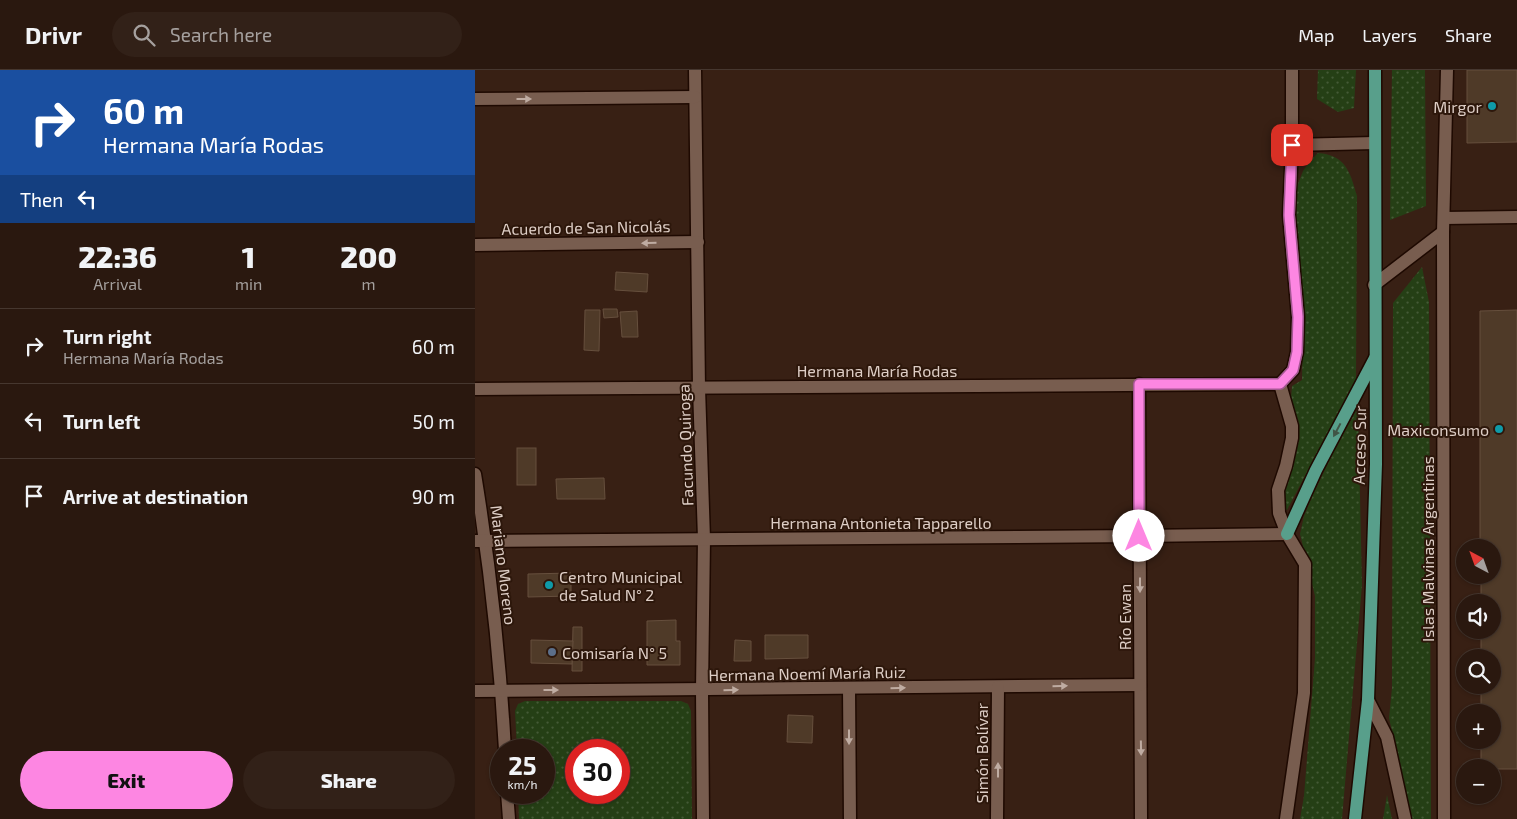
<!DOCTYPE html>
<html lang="en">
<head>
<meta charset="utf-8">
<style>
	:root { --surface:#2a180f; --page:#322118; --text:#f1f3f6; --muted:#a5a09e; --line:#46372f; --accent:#fd86e2 }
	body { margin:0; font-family:"Exo 2",sans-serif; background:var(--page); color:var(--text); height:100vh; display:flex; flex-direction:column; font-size:19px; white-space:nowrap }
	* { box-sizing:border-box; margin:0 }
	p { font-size:16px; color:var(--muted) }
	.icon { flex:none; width:28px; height:28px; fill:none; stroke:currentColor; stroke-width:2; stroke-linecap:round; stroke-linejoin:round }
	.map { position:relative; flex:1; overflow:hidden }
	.sheet { display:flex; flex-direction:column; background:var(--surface); width:475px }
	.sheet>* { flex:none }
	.banner { background:#1a4fa0; color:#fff; overflow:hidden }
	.needle { width:32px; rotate:319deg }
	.tools { position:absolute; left:981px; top:469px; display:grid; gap:10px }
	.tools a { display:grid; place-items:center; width:45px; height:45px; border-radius:50%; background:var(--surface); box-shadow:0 1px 4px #0004,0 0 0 1px var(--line); font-size:25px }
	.speed { position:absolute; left:15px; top:669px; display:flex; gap:10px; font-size:25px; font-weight:700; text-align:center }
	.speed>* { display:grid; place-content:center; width:65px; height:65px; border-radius:50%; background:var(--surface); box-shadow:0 1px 4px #0004,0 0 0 1px var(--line); line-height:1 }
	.speed small { font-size:12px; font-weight:400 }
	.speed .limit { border:8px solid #d22; background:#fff; color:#111 }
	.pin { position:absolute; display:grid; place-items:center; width:42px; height:42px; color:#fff; margin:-21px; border-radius:10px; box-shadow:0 2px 8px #0006 }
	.me { position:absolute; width:55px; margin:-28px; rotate:0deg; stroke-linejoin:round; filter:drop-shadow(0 0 4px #0008) }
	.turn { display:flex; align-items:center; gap:18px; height:105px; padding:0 20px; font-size:22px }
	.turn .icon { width:65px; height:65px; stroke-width:2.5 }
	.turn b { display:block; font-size:35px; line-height:42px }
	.then { display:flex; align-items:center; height:48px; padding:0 20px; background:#0003; gap:10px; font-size:19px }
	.eta { display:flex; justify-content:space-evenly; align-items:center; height:85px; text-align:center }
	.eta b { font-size:30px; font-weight:800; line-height:35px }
	.cta { display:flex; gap:10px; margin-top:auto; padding:10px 20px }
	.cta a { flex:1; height:58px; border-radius:30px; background:var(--accent); color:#111; font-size:20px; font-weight:800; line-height:58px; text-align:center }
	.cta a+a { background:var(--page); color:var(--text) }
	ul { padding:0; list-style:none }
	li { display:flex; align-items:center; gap:15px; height:75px; padding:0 20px; border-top:1px solid var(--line) }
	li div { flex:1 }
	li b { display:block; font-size:19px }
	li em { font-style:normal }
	header { display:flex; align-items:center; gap:30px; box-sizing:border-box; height:70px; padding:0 25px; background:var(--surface); border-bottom:1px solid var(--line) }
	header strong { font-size:24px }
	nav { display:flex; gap:28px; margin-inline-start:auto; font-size:18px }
	.search { width:350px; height:45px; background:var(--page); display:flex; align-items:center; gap:12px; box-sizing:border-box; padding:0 18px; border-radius:28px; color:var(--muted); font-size:19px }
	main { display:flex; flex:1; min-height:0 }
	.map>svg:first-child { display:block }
	.grass { fill:url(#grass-dots); fill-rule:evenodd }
	.building { fill:#4f3a28; stroke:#664f3d }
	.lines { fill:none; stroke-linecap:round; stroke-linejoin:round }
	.minor-casing { stroke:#1e0901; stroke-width:15 }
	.tertiary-casing { stroke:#1e0901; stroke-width:15 }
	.primary-casing { stroke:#1e0901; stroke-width:15 }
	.minor { stroke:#785d4f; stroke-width:12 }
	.tertiary { stroke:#785d4f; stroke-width:12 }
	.primary { stroke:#589f8b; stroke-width:12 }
	.oneway { fill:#bfaca2 }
	.oneway2 { fill:#405445 }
	.route-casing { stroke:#a45793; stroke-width:12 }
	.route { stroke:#fd86e2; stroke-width:9 }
	.culture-dot { fill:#0f9aa8; stroke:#2d170b; stroke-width:2 }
	.service-dot { fill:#5c6f8a; stroke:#2d170b; stroke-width:2 }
	.labels { text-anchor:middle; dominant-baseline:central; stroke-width:4; stroke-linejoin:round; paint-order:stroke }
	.poi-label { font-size:16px; fill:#decec6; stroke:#2d170b; text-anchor:end }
	.street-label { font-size:16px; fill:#decec6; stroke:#2d170b }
</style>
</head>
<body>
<header>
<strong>Drivr</strong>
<div class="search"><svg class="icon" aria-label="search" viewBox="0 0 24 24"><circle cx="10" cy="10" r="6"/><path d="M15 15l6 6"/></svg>Search here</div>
<nav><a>Map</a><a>Layers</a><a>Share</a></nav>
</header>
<main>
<section class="sheet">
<div class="banner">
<div class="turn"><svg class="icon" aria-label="right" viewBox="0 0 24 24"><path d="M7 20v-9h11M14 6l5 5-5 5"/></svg><div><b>60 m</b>Hermana María Rodas</div></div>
<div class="then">Then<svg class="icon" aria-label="left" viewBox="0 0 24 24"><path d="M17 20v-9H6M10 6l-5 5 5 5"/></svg></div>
</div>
<div class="eta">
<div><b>22:36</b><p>Arrival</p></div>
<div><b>1</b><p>min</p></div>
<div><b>200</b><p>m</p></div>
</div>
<ul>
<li><svg class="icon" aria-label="right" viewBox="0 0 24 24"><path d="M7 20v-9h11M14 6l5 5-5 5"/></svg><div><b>Turn right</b><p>Hermana María Rodas</p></div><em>60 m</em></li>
<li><svg class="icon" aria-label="left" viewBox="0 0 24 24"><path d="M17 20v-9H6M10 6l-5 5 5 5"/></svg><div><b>Turn left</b></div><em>50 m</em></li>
<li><svg class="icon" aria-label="arrive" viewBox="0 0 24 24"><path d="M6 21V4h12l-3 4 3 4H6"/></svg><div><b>Arrive at destination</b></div><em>90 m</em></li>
</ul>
<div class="cta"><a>Exit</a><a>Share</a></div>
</section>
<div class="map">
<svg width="1042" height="749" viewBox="0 0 1042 749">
	<defs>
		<pattern id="grass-dots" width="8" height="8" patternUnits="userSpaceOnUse" patternTransform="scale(1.25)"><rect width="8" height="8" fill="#253f15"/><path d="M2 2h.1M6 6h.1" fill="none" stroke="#445a36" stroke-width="1.8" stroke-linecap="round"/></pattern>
	</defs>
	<rect width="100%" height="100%" fill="#382014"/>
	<g class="grass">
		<polygon points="843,0 881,0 879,38 863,42 842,29"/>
		<polygon points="917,0 950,0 951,136 915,150"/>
		<path d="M 843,83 C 871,85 875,102 882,126 L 881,309 L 812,440 L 809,440 L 808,425 L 817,316 L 827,310 L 828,260 L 819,156 L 821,119 L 828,101 L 835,91 Z"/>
		<polygon points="947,197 954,232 956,749 937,749 914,648 917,618 918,233"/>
		<polygon points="883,337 887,515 867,749 825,749 829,726 840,588 840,526 825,464 829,446 836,429 856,387"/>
		<path d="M 50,631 L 206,631 L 213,634 L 216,641 L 217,749 L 44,749 L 43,723 L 69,722 L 69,680 L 42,680 L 40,641 L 43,634 ZM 101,680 L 144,680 L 144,722 L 101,722 Z"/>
		<polygon points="912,725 917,749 908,749"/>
	</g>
	<g class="building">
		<polygon points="992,0 1042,0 1042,72 992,73"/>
		<polygon points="141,202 173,204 172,222 140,220"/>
		<polygon points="128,239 142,239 143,247 129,248"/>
		<polygon points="110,240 125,240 124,281 109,280"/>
		<polygon points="1042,240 1042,699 1018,699 1018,698 1006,698 1006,670 1018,670 1018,642 1006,642 1006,615 1018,615 1018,588 1006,588 1006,560 1018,560 1018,532 1006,532 1006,505 1018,505 1018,478 1005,478 1005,241"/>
		<polygon points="162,241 163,267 147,267 145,242"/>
		<rect x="42" y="378" width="19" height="37"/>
		<polygon points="129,408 130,429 82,429 81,409"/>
		<polygon points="96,503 96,526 53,527 53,504"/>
		<polygon points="201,550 201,571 205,571 205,595 172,595 172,551"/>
		<polygon points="98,557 107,557 107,601 97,601"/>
		<polygon points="290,565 333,565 333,588 290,589"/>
		<polygon points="56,570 98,571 97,594 56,593"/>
		<polygon points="260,570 276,571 276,591 259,591"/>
		<polygon points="313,645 338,646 337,673 312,672"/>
	</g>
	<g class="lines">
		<g class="minor-casing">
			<g id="minor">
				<polyline points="220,0 224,318 229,469 227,620 228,749"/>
				<polyline points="0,29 220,27"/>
				<polyline points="817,75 899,73"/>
				<polyline points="969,148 1042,147"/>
				<polyline points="0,175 223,172"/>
				<polyline points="899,215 968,162"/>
				<polyline points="664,314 666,749"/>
				<polyline points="805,314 817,356 817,368 811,396 803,420 804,443 812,464 830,494 829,623 811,749"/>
				<polyline points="805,314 818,300 822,282 823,247 814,145 817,75 817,0"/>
				<polyline points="0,319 805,314"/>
				<path d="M 0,404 C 15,496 25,588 30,680"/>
				<polyline points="0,471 665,466 812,464"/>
				<polyline points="374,618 375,749"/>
				<polyline points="0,621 665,615"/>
				<polyline points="32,722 34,749"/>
				<polyline points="522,749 523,617"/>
				<polyline points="969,749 968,162 972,0"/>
			</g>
		</g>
		<g class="tertiary-casing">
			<polyline id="tertiary" points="893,630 912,667 930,749"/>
		</g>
		<g class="primary-casing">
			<g id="primary">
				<polyline points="812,464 841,400 900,288"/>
				<polyline points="880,749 893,630 901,394 900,0"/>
			</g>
		</g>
		<use href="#minor" class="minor"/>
		<use href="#tertiary" class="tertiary"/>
		<use href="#primary" class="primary"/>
	</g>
	<defs><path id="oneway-solid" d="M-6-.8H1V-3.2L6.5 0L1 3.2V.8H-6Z" transform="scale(1.25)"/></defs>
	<g class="oneway">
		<use href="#oneway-solid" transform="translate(49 29)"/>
		<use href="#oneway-solid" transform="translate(174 173) rotate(179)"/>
		<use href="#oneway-solid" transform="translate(665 515) rotate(90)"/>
		<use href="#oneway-solid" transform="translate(585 616) rotate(-1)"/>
		<use href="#oneway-solid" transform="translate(423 618) rotate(-1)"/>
		<use href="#oneway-solid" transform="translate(76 620)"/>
		<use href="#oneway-solid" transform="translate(256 620) rotate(-1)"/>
		<use href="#oneway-solid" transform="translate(374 667) rotate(90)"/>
		<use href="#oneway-solid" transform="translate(666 678) rotate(89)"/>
		<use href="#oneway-solid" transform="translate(523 700) rotate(-90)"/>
	</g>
	<use class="oneway2" href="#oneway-solid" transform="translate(862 360) rotate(118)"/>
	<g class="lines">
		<g class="route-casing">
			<polyline id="route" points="664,466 664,314 805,314 818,300 822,282 823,247 814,145 817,75"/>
		</g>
		<use href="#route" class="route"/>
	</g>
	<g class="culture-dot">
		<circle cx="1017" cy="36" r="5"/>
		<circle cx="1024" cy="359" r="5"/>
		<circle cx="74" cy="515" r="5"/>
	</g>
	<circle class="service-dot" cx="77" cy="582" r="5"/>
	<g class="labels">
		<g class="poi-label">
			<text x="1007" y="36">Mirgor</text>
			<text x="1014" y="359">Maxiconsumo</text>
			<text x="84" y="506" text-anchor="start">Centro Municipal<tspan x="84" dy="18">de Salud N° 2</tspan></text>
			<text x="87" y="582" text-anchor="start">Comisaría N° 5</text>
		</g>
		<g class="street-label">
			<text transform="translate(111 157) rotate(-1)">Acuerdo de San Nicolás</text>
			<text x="402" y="300">Hermana María Rodas</text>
			<text transform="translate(210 375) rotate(-92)">Facundo Quiroga</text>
			<text transform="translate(884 375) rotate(-89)">Acceso Sur</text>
			<text x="406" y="452">Hermana Antonieta Tapparello</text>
			<text transform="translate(952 479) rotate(-90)">Islas Malvinas Argentinas</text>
			<text transform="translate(29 495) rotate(83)">Mariano Moreno</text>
			<text transform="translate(649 547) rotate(-90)">Río Ewan</text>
			<text transform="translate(332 603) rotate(-1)">Hermana Noemí María Ruiz</text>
			<text transform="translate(506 683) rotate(-90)">Simón Bolívar</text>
		</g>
	</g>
</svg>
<div class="tools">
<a><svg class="needle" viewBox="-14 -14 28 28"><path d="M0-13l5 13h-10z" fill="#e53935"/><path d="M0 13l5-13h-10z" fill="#a5a09e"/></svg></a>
<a><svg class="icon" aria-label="sound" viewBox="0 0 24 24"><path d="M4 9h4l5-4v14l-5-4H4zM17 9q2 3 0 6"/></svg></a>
<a><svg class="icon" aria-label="search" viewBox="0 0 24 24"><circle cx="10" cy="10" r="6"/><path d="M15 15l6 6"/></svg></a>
<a>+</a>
<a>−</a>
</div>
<div class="speed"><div>25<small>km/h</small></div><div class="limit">30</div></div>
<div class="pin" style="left:817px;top:75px;background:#d93025"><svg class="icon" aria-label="arrive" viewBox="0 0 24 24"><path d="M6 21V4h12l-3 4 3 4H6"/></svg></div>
<svg class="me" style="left:664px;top:466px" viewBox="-20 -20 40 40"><circle r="19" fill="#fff"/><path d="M0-13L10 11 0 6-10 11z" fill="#fd86e2"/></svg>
</div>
</main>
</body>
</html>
